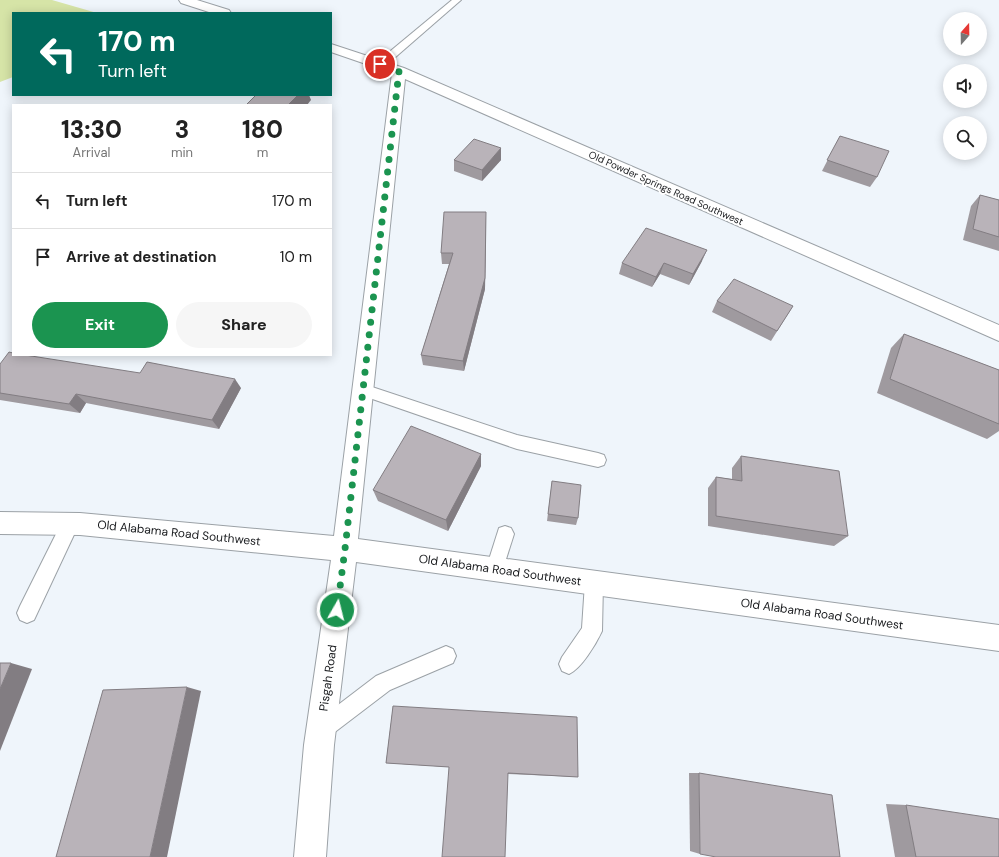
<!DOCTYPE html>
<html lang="en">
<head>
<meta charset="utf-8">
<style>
	:root { --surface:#fff; --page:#f6f6f6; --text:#222; --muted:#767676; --line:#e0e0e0; --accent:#1b9450 }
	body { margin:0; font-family:"DM Sans",sans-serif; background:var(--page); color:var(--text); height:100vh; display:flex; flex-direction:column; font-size:15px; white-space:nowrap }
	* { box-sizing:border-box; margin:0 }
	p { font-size:13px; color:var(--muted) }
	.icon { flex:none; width:22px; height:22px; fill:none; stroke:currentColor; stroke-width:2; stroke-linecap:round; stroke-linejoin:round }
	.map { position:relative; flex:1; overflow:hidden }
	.drawer { position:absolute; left:12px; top:104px; width:320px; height:252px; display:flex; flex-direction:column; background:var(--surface); border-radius:0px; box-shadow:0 2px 10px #0003 }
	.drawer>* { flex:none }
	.banner { position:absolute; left:12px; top:12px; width:320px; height:84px; border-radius:0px; box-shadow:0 2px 10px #0003; background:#00695c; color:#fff; overflow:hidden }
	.needle { width:26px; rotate:20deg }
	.tools { position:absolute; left:943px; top:12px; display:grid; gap:8px }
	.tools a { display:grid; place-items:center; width:44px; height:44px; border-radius:50%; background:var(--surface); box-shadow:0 2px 10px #0003; font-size:20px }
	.pin { position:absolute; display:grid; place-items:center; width:34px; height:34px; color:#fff; margin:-17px; border:2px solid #fff; border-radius:50%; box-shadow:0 1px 4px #0007 }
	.me { position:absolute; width:44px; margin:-22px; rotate:8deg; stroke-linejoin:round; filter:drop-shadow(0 0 3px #0008) }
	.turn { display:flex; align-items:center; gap:14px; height:84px; padding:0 20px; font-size:18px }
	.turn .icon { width:52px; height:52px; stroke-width:2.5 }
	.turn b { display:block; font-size:28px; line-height:34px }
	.eta { display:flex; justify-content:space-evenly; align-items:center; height:68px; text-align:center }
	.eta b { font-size:24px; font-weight:800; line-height:28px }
	.cta { display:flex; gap:8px; margin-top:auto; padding:8px 20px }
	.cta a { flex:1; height:46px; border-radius:24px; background:var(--accent); color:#fff; font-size:16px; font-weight:800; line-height:46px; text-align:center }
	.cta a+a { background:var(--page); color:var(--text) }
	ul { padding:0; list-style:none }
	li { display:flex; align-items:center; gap:12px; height:56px; padding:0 20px; border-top:1px solid var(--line) }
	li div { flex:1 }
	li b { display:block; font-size:15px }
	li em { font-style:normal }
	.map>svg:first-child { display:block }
	.green { fill:#d6e4a7 }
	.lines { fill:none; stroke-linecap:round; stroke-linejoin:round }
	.service-casing { stroke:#9ba1a6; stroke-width:2 }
	.tertiary-casing { stroke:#9ba1a6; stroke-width:2 }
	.service { fill:#fff; fill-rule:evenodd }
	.tertiary { fill:#fff; fill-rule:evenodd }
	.wall { fill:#9f9a9f }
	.shaded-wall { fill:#827d82 }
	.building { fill:#b9b3b9; stroke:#827d82 }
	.route { stroke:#1b9450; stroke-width:7; stroke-dasharray:0 12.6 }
	.labels { text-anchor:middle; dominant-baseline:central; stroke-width:4; stroke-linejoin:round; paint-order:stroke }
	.far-street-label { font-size:10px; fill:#191b1e; stroke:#fff }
	.street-label { font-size:12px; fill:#191b1e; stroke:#fff }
</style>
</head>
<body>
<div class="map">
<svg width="999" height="857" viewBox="0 0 999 857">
	<rect width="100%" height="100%" fill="#eff5fb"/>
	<polygon class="green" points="0,0 52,0 97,13 13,13 13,77 0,82"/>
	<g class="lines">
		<g class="service-casing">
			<g id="service">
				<polygon points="452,0 461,0 384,67 376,67 375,65 376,63"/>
				<polygon points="363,384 517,435 598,453 604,455 606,460 604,465 598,467 517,449 358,394 355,390 358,386"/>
				<polygon points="70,516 76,518 79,524 34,620 27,623 20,620 17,613 20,606 64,518"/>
				<polygon points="505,526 511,528 514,534 501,575 495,578 489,575 486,569 499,528"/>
				<path d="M 594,574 L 601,576 L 603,583 L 602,631 C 596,644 581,669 569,674 L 562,671 L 559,664 L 562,657 L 582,628 L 585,583 L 587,576 Z"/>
				<polygon points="446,646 453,649 456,656 453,663 390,690 327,738 320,741 313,738 310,731 313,724 376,676"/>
			</g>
		</g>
		<g class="tertiary-casing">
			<g id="tertiary">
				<polygon points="179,0 197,0 229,10 231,13 212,13 181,3"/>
				<polygon points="331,44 404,68 999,325 999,341 405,79 358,539 999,625 999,651 356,562 334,745 326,857 294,857 304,745 331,560 80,535 0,534 0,512 80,513 334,536 392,73 331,52"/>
			</g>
		</g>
		<use href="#service" class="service"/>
		<use href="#tertiary" class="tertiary"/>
	</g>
	<g class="wall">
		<polygon points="840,136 877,177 870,187 822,171"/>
		<polygon points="501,148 501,160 482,181 454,171 454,160"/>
		<polygon points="980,195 999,200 999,251 963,240 971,206"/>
		<polygon points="486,223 485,289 464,371 423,365 421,355 449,264 442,264 441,253"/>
		<polygon points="702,261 689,285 660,274 652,287 619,274 622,263"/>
		<polygon points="717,301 793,306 771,341 712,312"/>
		<polygon points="904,334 999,370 999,431 987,439 877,393 891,348"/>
		<polygon points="0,364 241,388 219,429 86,403 80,413 0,400"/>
		<polygon points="481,454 481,466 448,531 378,501 373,490"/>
		<polygon points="741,456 848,536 834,546 708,526 708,488 716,477 732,479 732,468"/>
		<polygon points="552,481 578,518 576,525 547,521"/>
		<polygon points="393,706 578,777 508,774 449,767 386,763"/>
		<polygon points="689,773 699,773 700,854 690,851"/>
		<polygon points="886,804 906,805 999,857 895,857"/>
	</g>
	<g class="shaded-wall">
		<polygon points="298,95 309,95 311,100 307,105 288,105"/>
		<polygon points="501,148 501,160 482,181 482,170"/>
		<polygon points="486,212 485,289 464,371 463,361"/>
		<polygon points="707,250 702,261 689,285 693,274"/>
		<polygon points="664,263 660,274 652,287 656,277"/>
		<polygon points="235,379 241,388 219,429 212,420"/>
		<polygon points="76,394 86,403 80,413 69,404"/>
		<polygon points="481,454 481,466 448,531 446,520"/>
		<polygon points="11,663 32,669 0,751 0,689"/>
		<polygon points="187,687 201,691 167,857 150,857"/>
	</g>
	<g class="building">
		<polygon points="256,95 298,95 288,105 246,105"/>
		<polygon points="840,136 889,151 877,177 827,160"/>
		<polygon points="474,139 501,148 482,170 454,160"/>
		<polygon points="980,195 999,200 999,237 973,229"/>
		<polygon points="444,212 486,212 485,278 463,361 421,355 453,253 441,253"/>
		<polygon points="646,228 707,250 693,274 664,263 656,277 622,263"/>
		<polygon points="734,279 793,306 777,331 717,301"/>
		<polygon points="904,334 999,370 999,424 890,379"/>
		<polygon points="9,352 13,353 13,355 25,355 140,373 147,362 235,379 212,420 76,394 69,404 0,393 0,364"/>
		<polygon points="411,426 481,454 446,520 373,490"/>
		<polygon points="741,456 839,471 848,536 716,516 716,477 742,481"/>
		<polygon points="552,481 581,485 578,518 548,514"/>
		<polygon points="0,663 11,663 0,689"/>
		<polygon points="187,687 150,857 56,857 103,690"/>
		<polygon points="393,706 577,717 578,777 508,773 505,857 442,857 449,767 386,763"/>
		<polygon points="699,773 832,795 840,857 716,857 700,854"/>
		<polygon points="906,805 999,819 999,857 916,857"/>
	</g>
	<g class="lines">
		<polyline class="route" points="337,610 345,549 399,71 380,64"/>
	</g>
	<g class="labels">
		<g class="far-street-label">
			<text transform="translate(666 188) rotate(24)">Old Powder Springs Road Southwest</text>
		</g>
		<g class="street-label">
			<text transform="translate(179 533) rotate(6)">Old Alabama Road Southwest</text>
			<text transform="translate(500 570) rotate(8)">Old Alabama Road Southwest</text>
			<text transform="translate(822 614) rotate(8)">Old Alabama Road Southwest</text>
			<text transform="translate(328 678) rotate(-82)">Pisgah Road</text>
		</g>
	</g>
</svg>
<div class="tools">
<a><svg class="needle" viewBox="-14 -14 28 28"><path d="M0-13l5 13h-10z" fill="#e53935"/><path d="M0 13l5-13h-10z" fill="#767676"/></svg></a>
<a><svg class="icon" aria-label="sound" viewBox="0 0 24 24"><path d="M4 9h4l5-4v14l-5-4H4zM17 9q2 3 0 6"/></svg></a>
<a><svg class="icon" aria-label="search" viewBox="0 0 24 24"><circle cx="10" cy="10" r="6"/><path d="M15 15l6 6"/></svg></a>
</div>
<div class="pin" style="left:380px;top:64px;background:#d93025"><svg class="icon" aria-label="arrive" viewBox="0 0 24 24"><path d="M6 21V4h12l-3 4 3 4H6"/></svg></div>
<svg class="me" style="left:337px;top:610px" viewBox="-20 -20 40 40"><circle r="17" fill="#1b9450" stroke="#fff" stroke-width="3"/><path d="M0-11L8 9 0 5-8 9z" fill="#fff"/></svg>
<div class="banner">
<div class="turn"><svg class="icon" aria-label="left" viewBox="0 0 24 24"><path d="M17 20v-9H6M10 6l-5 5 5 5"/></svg><div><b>170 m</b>Turn left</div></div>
</div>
<section class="drawer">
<div class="eta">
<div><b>13:30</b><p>Arrival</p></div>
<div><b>3</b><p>min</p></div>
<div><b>180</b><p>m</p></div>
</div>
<ul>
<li><svg class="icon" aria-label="left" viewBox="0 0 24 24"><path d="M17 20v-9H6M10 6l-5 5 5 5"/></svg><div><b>Turn left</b></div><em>170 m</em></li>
<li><svg class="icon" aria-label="arrive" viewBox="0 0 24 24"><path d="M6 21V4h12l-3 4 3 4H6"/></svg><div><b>Arrive at destination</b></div><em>10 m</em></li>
</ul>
<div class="cta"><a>Exit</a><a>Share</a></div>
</section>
</div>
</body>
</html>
